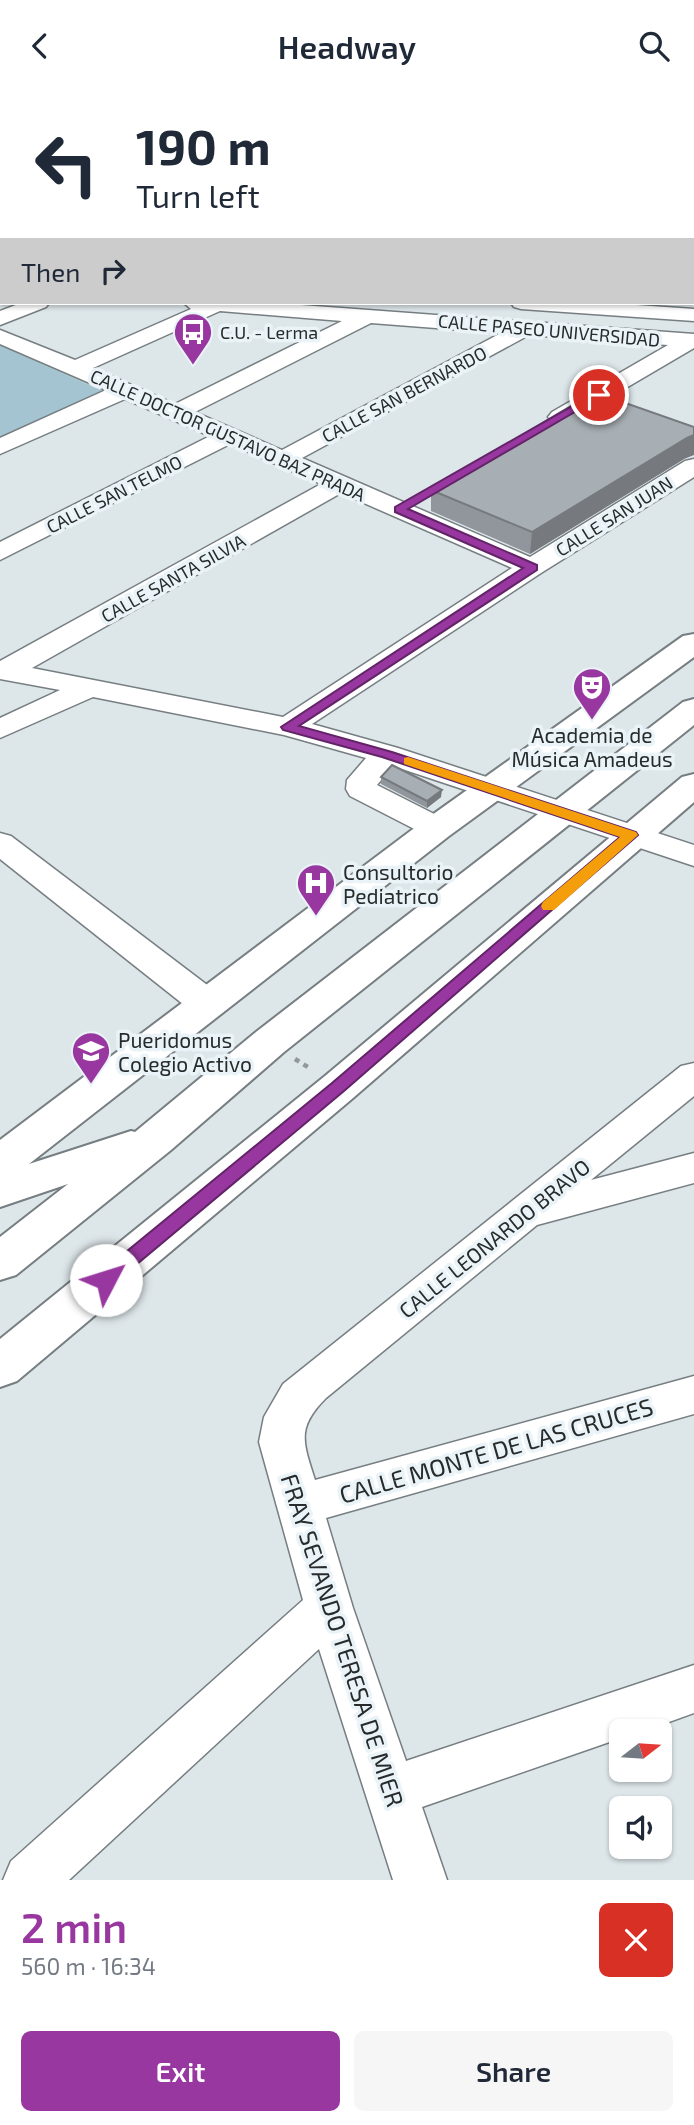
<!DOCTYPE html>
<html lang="en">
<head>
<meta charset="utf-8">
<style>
	:root { --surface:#fff; --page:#f6f6f7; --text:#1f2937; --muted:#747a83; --accent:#97379f }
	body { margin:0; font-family:"Exo 2",sans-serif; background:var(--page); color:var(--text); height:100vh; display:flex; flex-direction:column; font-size:26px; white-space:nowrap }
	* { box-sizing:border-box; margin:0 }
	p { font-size:23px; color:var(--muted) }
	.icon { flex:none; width:38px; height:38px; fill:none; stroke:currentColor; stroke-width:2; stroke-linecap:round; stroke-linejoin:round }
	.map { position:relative; height:1789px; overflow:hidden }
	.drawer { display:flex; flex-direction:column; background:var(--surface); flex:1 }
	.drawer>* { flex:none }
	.hud { position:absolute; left:0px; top:0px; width:695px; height:214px; box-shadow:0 2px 5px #0004; background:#fff; color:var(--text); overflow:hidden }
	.needle { width:46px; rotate:73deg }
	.fabs { position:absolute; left:609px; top:1628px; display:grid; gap:14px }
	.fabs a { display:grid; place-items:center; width:63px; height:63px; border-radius:10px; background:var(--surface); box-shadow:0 2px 5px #0004; font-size:35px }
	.pin { position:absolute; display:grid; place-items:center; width:60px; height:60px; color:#fff; margin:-30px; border:4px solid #fff; border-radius:50%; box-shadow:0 2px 7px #0007 }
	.me { position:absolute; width:77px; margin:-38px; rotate:50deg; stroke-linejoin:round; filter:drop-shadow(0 0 5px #0008) }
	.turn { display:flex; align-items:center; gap:24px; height:147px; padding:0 21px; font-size:32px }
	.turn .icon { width:91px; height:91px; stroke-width:2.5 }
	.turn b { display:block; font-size:49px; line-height:60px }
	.then { display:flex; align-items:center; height:66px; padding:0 21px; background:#0003; gap:14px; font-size:26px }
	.round { display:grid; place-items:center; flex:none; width:74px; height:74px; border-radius:10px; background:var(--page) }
	.overview { display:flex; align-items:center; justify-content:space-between; height:119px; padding:0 21px }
	h1 { font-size:42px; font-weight:600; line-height:52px; color:var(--accent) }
	.action { display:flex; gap:14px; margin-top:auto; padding:14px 21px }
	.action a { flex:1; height:80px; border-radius:10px; background:var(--accent); color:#fff; font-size:28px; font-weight:600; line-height:80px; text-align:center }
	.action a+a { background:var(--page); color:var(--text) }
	header { display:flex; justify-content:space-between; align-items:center; height:91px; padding:0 21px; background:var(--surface); font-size:32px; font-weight:600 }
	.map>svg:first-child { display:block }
	.green { fill:#a4c4d1 }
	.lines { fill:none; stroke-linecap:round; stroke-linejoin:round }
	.minor-casing { stroke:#767e82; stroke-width:3 }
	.major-casing { stroke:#767e82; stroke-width:4 }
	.path { stroke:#91989a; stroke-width:4.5; stroke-dasharray:5 5; stroke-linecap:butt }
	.minor { fill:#fff; fill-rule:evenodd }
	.major { fill:#fff; fill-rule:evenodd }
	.wall { fill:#90969b }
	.shaded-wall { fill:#767a7e }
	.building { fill:#a8afb4; stroke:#767a7e; stroke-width:2 }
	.route { fill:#97379f; stroke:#622467; stroke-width:2 }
	.slow { fill:#f59e0b }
	.labels { text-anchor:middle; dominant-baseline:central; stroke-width:7; stroke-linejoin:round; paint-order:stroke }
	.far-street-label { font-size:18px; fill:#282b2c; stroke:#eaf3f7 }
	.far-poi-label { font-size:18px; fill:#282b2c; stroke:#eaf3f7; text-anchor:start }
	.poi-label { font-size:21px; fill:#282b2c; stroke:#eaf3f7; text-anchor:start }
	.street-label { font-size:21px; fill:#282b2c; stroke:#eaf3f7 }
	.near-street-label { font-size:24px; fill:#282b2c; stroke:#eaf3f7 }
</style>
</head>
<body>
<header><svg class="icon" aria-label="back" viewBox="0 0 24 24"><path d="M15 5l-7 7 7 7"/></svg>Headway<svg class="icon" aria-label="search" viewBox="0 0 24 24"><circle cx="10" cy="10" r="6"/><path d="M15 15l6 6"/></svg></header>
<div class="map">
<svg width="694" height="1789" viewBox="0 0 694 1789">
	<rect width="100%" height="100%" fill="#dde6e9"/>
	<polygon class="green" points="0,254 105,301 0,349"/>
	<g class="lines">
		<g class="minor-casing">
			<g id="minor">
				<polygon points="286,0 305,0 306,2 287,2"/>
				<polygon points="476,0 494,0 475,2"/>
				<polygon points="2,103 2,116 0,117 0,104"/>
				<rect x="0" y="168" width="2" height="12"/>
				<polygon points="21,212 49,212 46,216 0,234 0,220"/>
				<path d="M 184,212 L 274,212 L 694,243 L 694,257 L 568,331 L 552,331 L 548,326 L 552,321 L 668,254 L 529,244 L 302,367 L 530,466 L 685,370 L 694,368 L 694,386 L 541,482 L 312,633 L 398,657 L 694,754 L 694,775 L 393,675 L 377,694 L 448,730 L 453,737 L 448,744 L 437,747 L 426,744 L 350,705 L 346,698 L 347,689 L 366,667 L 284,644 L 93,606 L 0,647 L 0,627 L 60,599 L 0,588 L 0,570 L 321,393 L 230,353 L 0,469 L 0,451 L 210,345 L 125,308 L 0,363 L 0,347 L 106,299 L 0,253 L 0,239 L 75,269 L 191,218 ZM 220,220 L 342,230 L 175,313 L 93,277 ZM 371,232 L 501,242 L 282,359 L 195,321 ZM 341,402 L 512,477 L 283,626 L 32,577 Z"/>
				<polygon points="511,212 608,212 694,218 694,230 521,218 514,216"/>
				<polygon points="0,742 11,745 219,903 224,912 219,921 206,924 193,921 0,768"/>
				<path d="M 694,972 L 694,1005 L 591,1089 L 694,1062 L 694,1092 L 537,1134 L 326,1307 C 296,1337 303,1351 315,1389 L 694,1285 L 694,1323 L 326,1427 L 353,1517 L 406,1670 L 694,1574 L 694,1622 L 644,1640 L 621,1640 L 621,1647 L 422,1716 L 447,1789 L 393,1789 L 319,1558 L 69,1789 L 3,1789 L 11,1770 L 303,1509 L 259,1351 L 264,1326 L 283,1293 L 681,975 Z"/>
			</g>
		</g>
		<g class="major-casing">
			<g id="major">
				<polygon points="694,543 694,566 449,745 29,1073 131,1040 135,1041 256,941 683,611 694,608 694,634 284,961 171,1059 16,1184 0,1189 0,1146 68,1093 0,1116 0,1049 425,729 683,545"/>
				<polygon points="694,683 694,711 353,1007 17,1290 0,1296 0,1248 325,985 682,686"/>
			</g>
		</g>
		<polyline class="path" points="295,968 311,978"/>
		<use href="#minor" class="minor"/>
		<use href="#major" class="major"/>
	</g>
	<g class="wall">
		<polygon points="0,0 2,2 2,102 0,102"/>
		<rect x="693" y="148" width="1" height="63"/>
		<polygon points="684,368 530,463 431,420 431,399"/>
		<polygon points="381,686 441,706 427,717 381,693"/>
	</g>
	<g class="shaded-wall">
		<polygon points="694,344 694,364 684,368 530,463 532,441 687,347"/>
		<polygon points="442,699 441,706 427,717 427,710"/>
	</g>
	<g class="building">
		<polygon points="0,0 279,0 279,2 2,2 2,89 0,89"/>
		<rect x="693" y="148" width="1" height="47"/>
		<polygon points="594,301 694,336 694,344 687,347 532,441 431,399"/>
		<polygon points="392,674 442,699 427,710 381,686"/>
	</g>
	<polygon class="route" points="595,302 604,304 408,418 537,474 537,479 299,635 392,661 636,741 638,744 344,1000 112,1194 106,1196 99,1194 97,1189 99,1183 332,992 620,746 382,666 283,639 281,636 523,477 395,421 395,416"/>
	<polygon class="slow" points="408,666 636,741 638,744 554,819 543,819 541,815 543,811 620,746 404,673 404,667"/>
	<defs>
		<g id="bus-pin" transform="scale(2.0125)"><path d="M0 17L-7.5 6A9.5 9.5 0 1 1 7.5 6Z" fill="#97379f" stroke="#eaf3f7"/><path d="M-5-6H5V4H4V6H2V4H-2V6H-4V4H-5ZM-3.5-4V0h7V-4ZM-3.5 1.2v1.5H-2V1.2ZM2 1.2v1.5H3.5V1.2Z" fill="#fff"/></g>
		<g id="theatre-pin" transform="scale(2.0125)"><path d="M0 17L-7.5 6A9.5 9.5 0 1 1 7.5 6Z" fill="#97379f" stroke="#eaf3f7"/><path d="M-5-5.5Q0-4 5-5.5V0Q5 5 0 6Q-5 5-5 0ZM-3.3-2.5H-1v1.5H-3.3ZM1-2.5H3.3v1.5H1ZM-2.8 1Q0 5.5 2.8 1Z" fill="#fff"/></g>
		<g id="hospital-pin" transform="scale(2.0125)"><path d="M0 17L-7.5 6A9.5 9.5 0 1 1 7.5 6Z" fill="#97379f" stroke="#eaf3f7"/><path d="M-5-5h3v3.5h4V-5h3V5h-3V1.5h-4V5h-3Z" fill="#fff"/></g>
		<g id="school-pin" transform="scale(2.0125)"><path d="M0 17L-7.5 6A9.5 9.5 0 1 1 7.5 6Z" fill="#97379f" stroke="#eaf3f7"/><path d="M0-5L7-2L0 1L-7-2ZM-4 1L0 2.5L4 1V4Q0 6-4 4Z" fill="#fff"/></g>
	</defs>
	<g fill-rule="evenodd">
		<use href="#bus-pin" x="193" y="241"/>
		<use href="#theatre-pin" x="592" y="596"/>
		<use href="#hospital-pin" x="316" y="792"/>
		<use href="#school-pin" x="91" y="960"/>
	</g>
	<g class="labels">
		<g class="far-street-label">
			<text transform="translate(549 239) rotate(5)">CALLE PASEO UNIVERSIDAD</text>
			<text transform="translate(404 303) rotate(-28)">CALLE SAN BERNARDO</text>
			<text transform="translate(228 344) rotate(24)">CALLE DOCTOR GUSTAVO BAZ PRADA</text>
			<text transform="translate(114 403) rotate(-27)">CALLE SAN TELMO</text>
			<text transform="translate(614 425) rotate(-32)">CALLE SAN JUAN</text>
			<text transform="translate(173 487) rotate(-29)">CALLE SANTA SILVIA</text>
		</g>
		<g class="far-poi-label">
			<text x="220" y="241">C.U. - Lerma</text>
		</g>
		<g class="poi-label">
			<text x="592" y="643" text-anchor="middle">Academia de<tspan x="592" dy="24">Música Amadeus</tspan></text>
			<text x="343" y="780">Consultorio<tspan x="343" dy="24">Pediatrico</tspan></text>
			<text x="118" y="948">Pueridomus<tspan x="118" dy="24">Colegio Activo</tspan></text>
		</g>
		<g class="street-label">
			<text transform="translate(494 1147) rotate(-39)">CALLE LEONARDO BRAVO</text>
		</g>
		<g class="near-street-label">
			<text transform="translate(496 1359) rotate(-16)">CALLE MONTE DE LAS CRUCES</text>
			<text transform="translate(343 1549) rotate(72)">FRAY SEVANDO TERESA DE MIER</text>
		</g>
	</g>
</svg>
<div class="fabs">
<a><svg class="needle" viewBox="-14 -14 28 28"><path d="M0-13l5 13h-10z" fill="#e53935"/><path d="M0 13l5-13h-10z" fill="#747a83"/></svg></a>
<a><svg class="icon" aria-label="sound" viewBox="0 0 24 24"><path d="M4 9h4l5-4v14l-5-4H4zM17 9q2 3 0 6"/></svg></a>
</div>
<div class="pin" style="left:599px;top:304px;background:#d93025"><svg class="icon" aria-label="arrive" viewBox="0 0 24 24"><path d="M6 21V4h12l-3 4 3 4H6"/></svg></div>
<svg class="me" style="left:106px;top:1189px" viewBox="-20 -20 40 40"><circle r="19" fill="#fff"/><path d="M0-13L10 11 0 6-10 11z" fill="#97379f"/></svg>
<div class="hud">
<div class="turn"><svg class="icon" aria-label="left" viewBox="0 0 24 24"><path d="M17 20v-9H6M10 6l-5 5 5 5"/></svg><div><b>190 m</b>Turn left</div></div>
<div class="then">Then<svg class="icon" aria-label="right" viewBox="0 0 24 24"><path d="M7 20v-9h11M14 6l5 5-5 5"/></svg></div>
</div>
</div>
<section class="drawer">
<div class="overview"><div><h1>2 min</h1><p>560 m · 16:34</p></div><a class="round" style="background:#d93025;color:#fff"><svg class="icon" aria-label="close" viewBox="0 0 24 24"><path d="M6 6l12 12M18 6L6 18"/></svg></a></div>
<div class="action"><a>Exit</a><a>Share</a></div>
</section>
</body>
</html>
